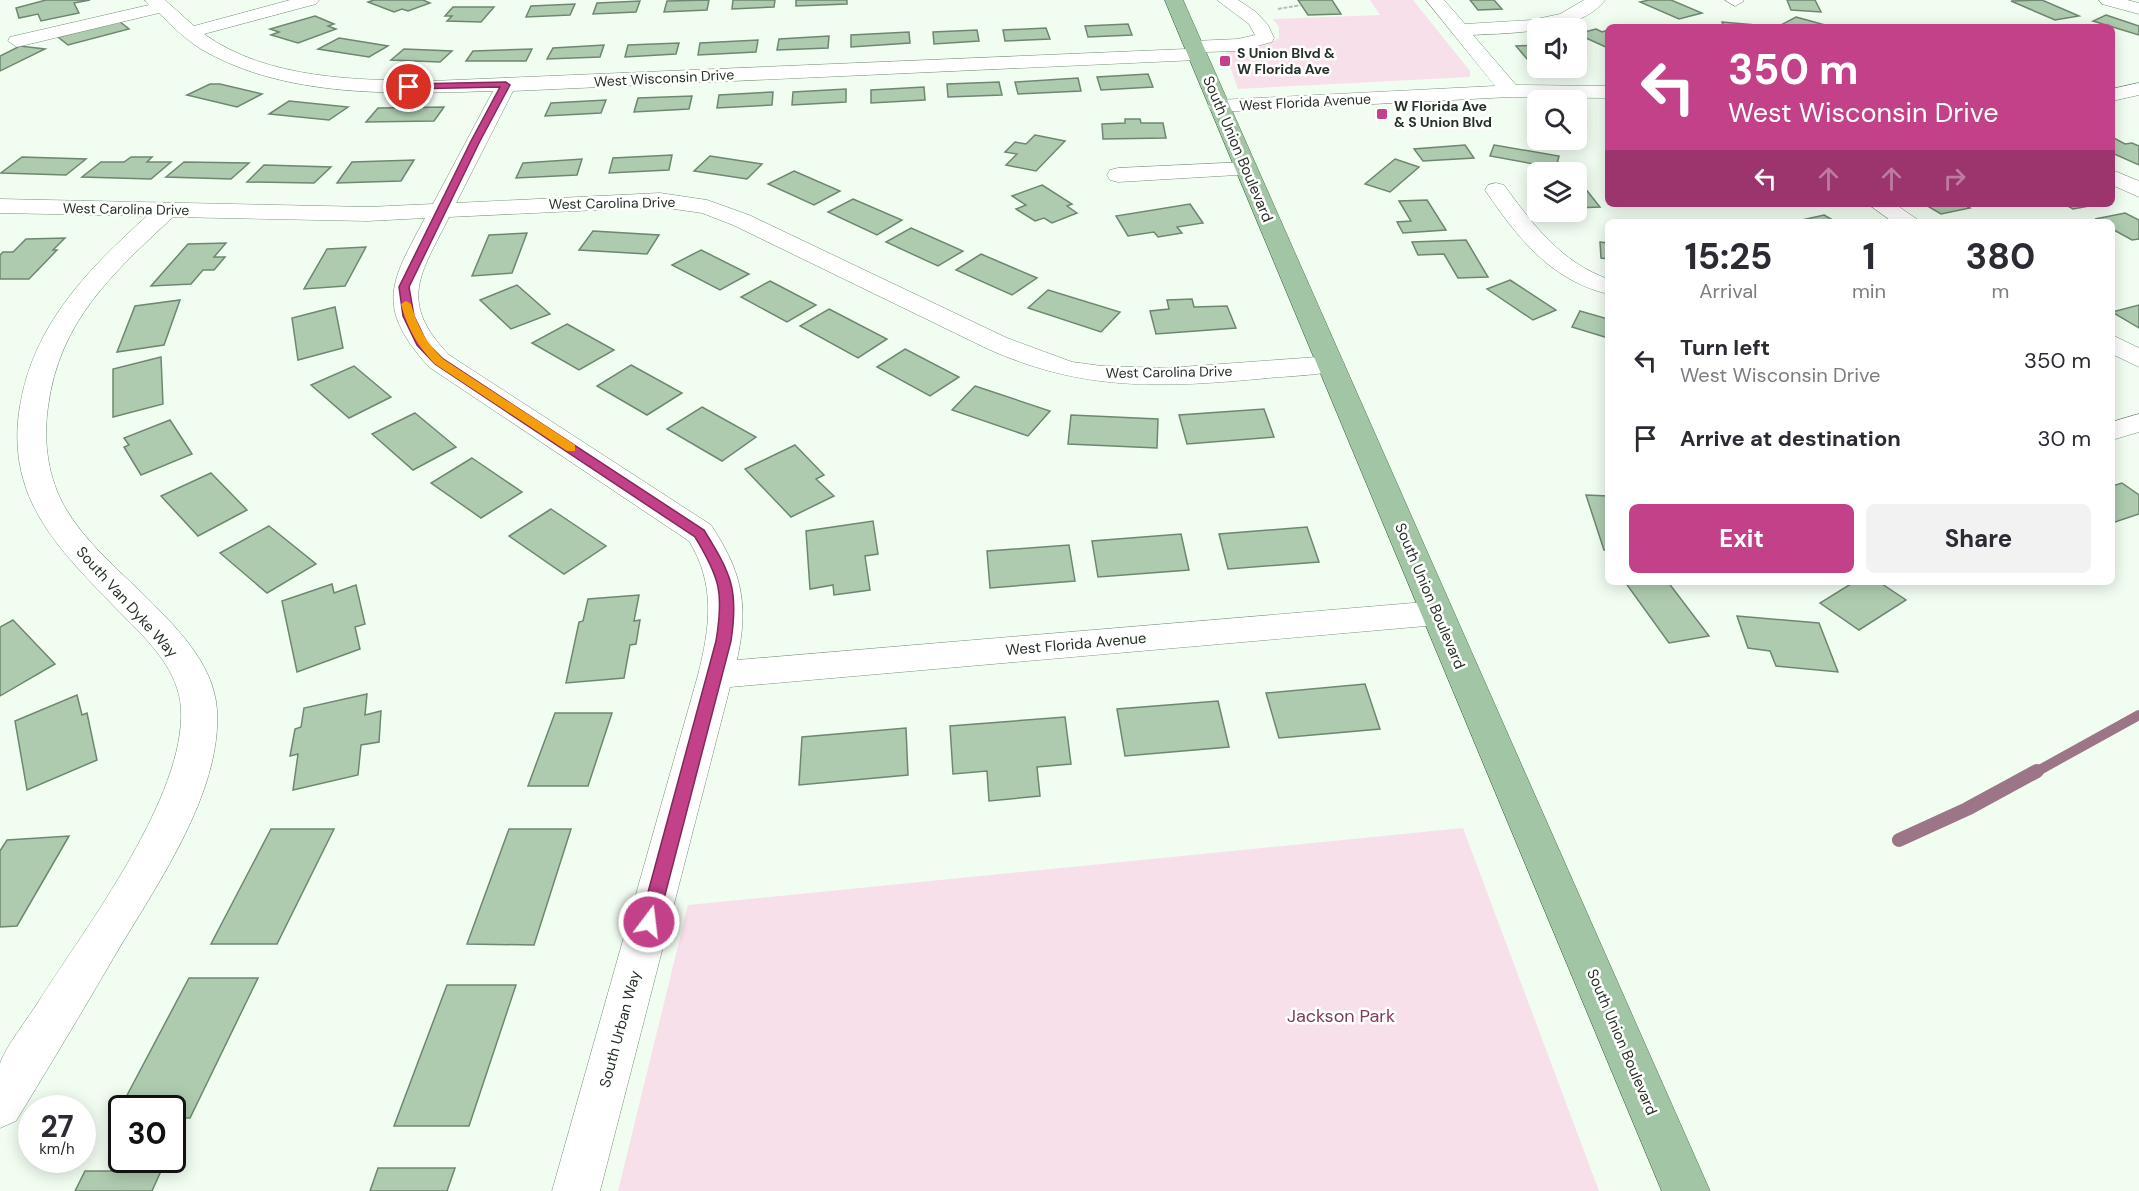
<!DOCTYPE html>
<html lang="en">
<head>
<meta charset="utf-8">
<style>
	:root { --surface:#fff; --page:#f2f2f3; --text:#2b2b33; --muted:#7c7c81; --accent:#c34189 }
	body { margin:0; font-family:"DM Sans",sans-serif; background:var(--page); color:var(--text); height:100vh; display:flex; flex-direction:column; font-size:22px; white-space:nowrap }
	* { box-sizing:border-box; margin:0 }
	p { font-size:20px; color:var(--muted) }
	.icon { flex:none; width:33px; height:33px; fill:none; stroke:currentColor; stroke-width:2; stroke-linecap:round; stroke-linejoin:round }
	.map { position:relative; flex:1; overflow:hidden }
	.drawer { position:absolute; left:1605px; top:219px; width:510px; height:366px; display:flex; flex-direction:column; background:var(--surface); border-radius:9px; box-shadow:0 3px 15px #0003 }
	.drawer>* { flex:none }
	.banner { position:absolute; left:1605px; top:24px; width:510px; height:183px; border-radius:9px; box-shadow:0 3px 15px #0003; background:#c34189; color:#fff; overflow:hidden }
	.fabs { position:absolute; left:1527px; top:18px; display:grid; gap:12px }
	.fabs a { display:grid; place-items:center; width:60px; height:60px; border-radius:9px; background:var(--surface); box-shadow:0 3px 15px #0003; font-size:30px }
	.speed { position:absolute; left:18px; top:1095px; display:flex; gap:12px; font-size:30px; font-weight:700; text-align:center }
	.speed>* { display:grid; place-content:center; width:78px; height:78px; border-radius:50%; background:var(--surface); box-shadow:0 3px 15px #0003; line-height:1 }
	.speed small { font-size:15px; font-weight:400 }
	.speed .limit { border:3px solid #111; border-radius:9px; background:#fff; color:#111 }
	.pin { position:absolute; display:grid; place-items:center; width:51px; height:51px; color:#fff; margin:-26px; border:3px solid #fff; border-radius:50%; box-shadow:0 2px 6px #0007 }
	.me { position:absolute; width:66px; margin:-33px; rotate:15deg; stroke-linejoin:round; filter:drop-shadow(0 0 4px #0008) }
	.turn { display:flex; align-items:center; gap:21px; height:126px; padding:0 24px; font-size:27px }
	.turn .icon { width:78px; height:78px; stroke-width:2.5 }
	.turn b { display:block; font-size:42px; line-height:51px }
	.lanes { display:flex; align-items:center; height:57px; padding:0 24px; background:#0003; justify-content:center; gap:30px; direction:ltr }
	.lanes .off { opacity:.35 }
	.eta { display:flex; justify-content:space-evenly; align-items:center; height:102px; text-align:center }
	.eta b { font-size:36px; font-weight:700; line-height:42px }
	.button { display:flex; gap:12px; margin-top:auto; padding:12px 24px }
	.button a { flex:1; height:69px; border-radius:9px; background:var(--accent); color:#fff; font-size:24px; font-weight:700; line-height:69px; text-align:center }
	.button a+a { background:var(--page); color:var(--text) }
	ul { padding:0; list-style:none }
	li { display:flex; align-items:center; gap:18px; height:78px; padding:0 24px }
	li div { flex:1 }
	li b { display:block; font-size:22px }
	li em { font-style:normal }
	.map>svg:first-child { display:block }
	.green { fill:#f8e0ea }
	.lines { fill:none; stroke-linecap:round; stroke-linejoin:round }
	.stream-far1 { stroke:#9c7586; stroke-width:10 }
	.stream { stroke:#9c7586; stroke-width:14 }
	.building { fill:#aecbb0; stroke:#6d886f; stroke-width:1.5 }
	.minor-casing { stroke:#748f76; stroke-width:1 }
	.major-casing { stroke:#4d7852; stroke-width:1 }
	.path { stroke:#b5c0b5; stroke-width:2; stroke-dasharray:4 1.5; stroke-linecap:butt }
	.minor { fill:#fff; fill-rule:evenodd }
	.major { fill:#a1c5a5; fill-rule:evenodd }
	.route { fill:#c34189; stroke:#7f2a59; stroke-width:1.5 }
	.slow { fill:#f59e0b }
	.poi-dot { fill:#c34189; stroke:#fff; stroke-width:2 }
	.labels { text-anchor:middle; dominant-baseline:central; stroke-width:5; stroke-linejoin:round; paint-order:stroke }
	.far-poi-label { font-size:14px; font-weight:bold; fill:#263127; stroke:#fff; text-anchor:start }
	.far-street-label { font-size:14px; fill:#263127; stroke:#fff }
	.street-label { font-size:15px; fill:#263127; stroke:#fff }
	.near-park-label { font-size:18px; fill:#80385d; stroke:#fff }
</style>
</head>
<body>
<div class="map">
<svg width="2139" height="1191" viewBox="0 0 2139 1191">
	<rect width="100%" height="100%" fill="#f2fdf2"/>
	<g class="green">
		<polygon points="1370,0 1413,0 1470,71 1470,77 1238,89 1225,53 1267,45 1279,38 1279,27 1273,19 1380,15"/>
		<polygon points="1463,828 1599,1191 618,1191 688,905"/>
	</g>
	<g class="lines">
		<polyline class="stream-far1" points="2034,773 2139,715"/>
		<polyline class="stream" points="1899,840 1967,809 2037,771"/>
	</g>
	<g class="building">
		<polygon points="46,0 90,0 74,3 79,13 41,21 38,14 19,18 16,8"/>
		<polygon points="374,0 423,0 430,3 408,11 402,9 394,12 368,2"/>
		<polygon points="709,0 707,10 664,12 667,1"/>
		<polygon points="733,0 775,0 774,7 732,9"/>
		<polygon points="796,0 847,0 847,4 796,6"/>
		<polygon points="1298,0 1332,0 1341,14 1308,15"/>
		<polygon points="1470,0 1494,0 1502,9 1478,10"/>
		<polygon points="1649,0 1671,0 1702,13 1679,19 1640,2"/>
		<polygon points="1787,0 1815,0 1821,12 1791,10"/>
		<polygon points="2042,0 2079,16 2055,20 2011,1"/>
		<polygon points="640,1 636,12 593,14 597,3"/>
		<polygon points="575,4 570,15 526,17 531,6"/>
		<polygon points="453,7 494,7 481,22 447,21 452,16 445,16"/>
		<polygon points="2106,15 2139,26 2139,35 2093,21"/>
		<polygon points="315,16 334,24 328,26 336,29 298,43 271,35 279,32 270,29"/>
		<polygon points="1796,17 1825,25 1777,27"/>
		<polygon points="119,21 129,29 68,45 58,37"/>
		<polygon points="1722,22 1756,25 1757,27 1724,27"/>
		<polygon points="1128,24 1132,35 1088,37 1085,26"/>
		<polygon points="1046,28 1050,39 1005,41 1003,30"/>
		<polygon points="1596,29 1602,32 1608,30 1608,48 1577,34"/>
		<polygon points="977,30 979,41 934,44 933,32"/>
		<polygon points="909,32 910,43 851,47 851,35"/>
		<polygon points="829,36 828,48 777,50 779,39"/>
		<polygon points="339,38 388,46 369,57 318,49"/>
		<polygon points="758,40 756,52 698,55 700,43"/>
		<polygon points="679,43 676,54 625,57 628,45"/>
		<polygon points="604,45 600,57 547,59 553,48"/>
		<polygon points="1538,45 1538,66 1533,66 1516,46"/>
		<polygon points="20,46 45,49 0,71 0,56"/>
		<polygon points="404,49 452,51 440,62 391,60"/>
		<polygon points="532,49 526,61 466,61 473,51"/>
		<polygon points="1148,74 1153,87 1101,90 1097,77"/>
		<polygon points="1078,78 1081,91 1018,94 1015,82"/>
		<polygon points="999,82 1002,95 948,97 947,84"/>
		<polygon points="210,84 220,84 262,94 237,107 187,95"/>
		<polygon points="924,87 925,100 871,103 871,90"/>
		<polygon points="846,89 846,102 792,105 793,92"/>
		<polygon points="773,92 772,105 717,108 719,95"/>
		<polygon points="692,96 689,109 634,112 638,98"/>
		<polygon points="606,100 601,113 545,116 551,103"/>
		<polygon points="289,101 348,107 329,120 269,114"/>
		<polygon points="444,107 434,121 366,122 378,108"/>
		<polygon points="1125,119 1140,119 1141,123 1163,123 1166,138 1103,139 1102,124 1125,123"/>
		<polygon points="1035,135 1065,141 1036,171 1006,165 1017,154 1005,152 1015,142 1026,144"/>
		<polygon points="2112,137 2125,144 2132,143 2139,146 2139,165 2112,153"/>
		<polygon points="1465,145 1474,158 1423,161 1414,149"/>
		<polygon points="1494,145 1559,156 1556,168 1490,156"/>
		<polygon points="672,155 669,170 609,173 613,158"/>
		<polygon points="710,156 762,164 747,179 694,171"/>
		<polygon points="22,157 86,159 66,175 1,173"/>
		<polygon points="131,157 152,157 147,162 171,162 151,179 82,177 101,162 124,162"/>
		<polygon points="582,159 577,175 516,178 523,163"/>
		<polygon points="1395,159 1419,167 1390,192 1365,184"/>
		<polygon points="414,160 401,181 337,183 352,162"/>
		<polygon points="184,162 249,163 231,179 166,177"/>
		<polygon points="264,165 331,167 314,183 247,182"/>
		<polygon points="794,171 840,191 814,205 768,184"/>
		<polygon points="1576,178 1577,178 1600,207 1576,208"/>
		<polygon points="1042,185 1072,204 1067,206 1077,213 1052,223 1044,218 1035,221 1016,209 1026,205 1012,196"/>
		<polygon points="853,199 902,220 877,235 828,212"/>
		<polygon points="1427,200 1446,230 1403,233 1397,222 1411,221 1399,201"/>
		<polygon points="1190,204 1203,223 1177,227 1182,233 1158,237 1154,232 1128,236 1116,216"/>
		<polygon points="1924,204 1963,204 1970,208 1941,214"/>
		<polygon points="2064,204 2100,204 2073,209"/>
		<polygon points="2125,213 2139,220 2139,239 2132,240 2112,229 2112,222 2095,219"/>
		<polygon points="1824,215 1836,222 1793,222"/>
		<polygon points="911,228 963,251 938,266 886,242"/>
		<polygon points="593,231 659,235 647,254 579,250"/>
		<polygon points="527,233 512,273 472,276 489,235"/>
		<polygon points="65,238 53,250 57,250 29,279 0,279 0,255 3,252 13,252 26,239"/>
		<polygon points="1466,240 1488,277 1458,278 1444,254 1418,255 1412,242"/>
		<polygon points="1600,242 1608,243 1608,259 1601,258"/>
		<polygon points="226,243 214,257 225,257 214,270 203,270 191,284 151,286 188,244"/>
		<polygon points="366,247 345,286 304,289 327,249"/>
		<polygon points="701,250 749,274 720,290 672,265"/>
		<polygon points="981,254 1037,278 1012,295 956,270"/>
		<polygon points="1510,280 1556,310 1533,320 1487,289"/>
		<polygon points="770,281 816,305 787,322 741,297"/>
		<polygon points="517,285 550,314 511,329 480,300"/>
		<polygon points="1048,290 1120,312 1101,332 1028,308"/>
		<polygon points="1192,299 1194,307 1227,306 1236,328 1156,334 1150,311 1169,309 1167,300"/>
		<polygon points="180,300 164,345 117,352 135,306"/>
		<polygon points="2139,305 2139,328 2112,312"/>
		<polygon points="335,307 343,348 298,360 292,318"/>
		<polygon points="829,309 887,339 858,358 800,326"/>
		<polygon points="1580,311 1608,319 1608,338 1572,327"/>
		<polygon points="567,324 614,350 579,370 532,343"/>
		<polygon points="905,349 959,377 930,396 877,367"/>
		<polygon points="161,357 163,404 113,417 113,369"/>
		<polygon points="631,365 682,393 647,415 597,386"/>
		<polygon points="354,366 391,397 349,418 311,385"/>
		<polygon points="975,386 1050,411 1028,436 952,410"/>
		<polygon points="702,407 756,437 722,461 667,429"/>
		<polygon points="1264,409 1274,437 1187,444 1179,415"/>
		<polygon points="415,413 456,447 413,470 372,434"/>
		<polygon points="1071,415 1158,419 1157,448 1068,444"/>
		<polygon points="170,420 192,454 141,475 124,447 129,445 124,438"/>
		<polygon points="795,445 824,475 816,479 834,496 791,517 745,469"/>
		<polygon points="472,458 522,492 481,518 431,483"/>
		<polygon points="211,473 247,510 198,536 161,496"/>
		<polygon points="2122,483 2139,495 2139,514 2112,523 2112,486"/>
		<polygon points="1586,495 1608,496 1608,550 1604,550"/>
		<polygon points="551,509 606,546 564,574 509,536"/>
		<polygon points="873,521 878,554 865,556 870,590 834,595 833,585 810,589 806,531"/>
		<polygon points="269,526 316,564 267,593 220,553"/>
		<polygon points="1307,527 1319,562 1228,569 1219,534"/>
		<polygon points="1181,534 1189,570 1098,577 1092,541"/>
		<polygon points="1069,545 1075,581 990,588 987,551"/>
		<polygon points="1625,582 1668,582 1709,636 1669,643"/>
		<polygon points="1854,582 1879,582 1906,600 1859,630 1820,603"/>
		<polygon points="332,584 334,593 356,585 365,624 355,627 360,649 297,672 282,601"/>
		<polygon points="639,595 634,621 640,620 636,644 630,645 624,678 566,683 579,622 583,621 588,599"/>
		<polygon points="1737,616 1819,623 1838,672 1776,666 1770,651 1748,648"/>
		<polygon points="13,620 55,664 0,696 0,627"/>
		<polygon points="1365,684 1380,729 1279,738 1266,693"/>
		<polygon points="367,694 365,715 381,711 379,742 361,745 358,775 293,790 298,754 290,756 295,729 301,727 304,708"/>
		<polygon points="77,695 82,715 87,713 97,760 27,790 15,721"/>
		<polygon points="1218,701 1229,747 1125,756 1117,709"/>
		<polygon points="555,713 612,713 588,786 528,786"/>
		<polygon points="1065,717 1071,764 1037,767 1040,796 989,801 987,771 953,774 950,726"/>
		<polygon points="906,728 908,775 799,785 802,737"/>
		<polygon points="271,829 334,829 277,944 211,944"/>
		<polygon points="509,829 571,829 534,945 467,944"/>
		<polygon points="69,836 17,926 0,927 0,851 7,840"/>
		<polygon points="189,978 258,978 190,1118 172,1118 172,1108 122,1108 122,1118 115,1118"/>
		<polygon points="447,985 516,985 469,1126 394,1126"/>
		<polygon points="378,1168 455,1168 447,1191 370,1191"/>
		<polygon points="85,1171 161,1171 152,1191 75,1191"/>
	</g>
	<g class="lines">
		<g class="minor-casing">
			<g id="minor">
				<path d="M 145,0 L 165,0 L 194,26 L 290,0 L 319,0 L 316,4 L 204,34 C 268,80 358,80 432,81 L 1186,49 L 1187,43 L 1194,41 L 1238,39 L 1255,35 L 1249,24 L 1217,0 L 1238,0 L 1256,12 L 1268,25 L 1274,38 L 1272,42 L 1239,51 L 1205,52 L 1204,58 L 1197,60 L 513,91 L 456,203 L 660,193 L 707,200 L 749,215 L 1007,338 L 1072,362 L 1102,366 L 1167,368 L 1331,356 L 1341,358 L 1344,364 L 1341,370 C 1314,376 1285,376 1258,379 C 1159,388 1082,391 988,349 L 733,225 L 702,213 L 660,207 L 449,217 C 421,274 397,301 449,355 L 711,525 C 742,572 749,604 737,660 L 1437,601 L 1449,604 L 1454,613 L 1449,622 L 1437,625 L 730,687 L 600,1191 L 552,1191 L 698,675 C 710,627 716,585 689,541 L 429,367 C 374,306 391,282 425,218 L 368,221 L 173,217 C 113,273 59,321 48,407 C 43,442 48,479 66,509 C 85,541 115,567 141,592 C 173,624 214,662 217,710 C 222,794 155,887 114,957 C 82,1012 49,1067 16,1121 L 0,1128 C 0,1108 0,1084 0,1064 C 3,1051 30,1015 39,1001 C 86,927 186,796 181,708 C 178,663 137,631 108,600 C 80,571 51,542 33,505 C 18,474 14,440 20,406 C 33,325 88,269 147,216 L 0,213 L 0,199 L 368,207 L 433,204 L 493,91 C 398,94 286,99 201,49 C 185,39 172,26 159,13 L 17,47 L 8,41 L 10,37 L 149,5 Z"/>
				<path d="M 1426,0 L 1444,0 L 1465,24 L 1532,20 L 1560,14 L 1584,0 L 1605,0 C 1581,33 1510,33 1473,35 L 1516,85 L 1608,86 L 1608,98 L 1510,97 L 1218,112 L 1211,110 L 1208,106 L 1211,102 L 1218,100 L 1495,86 Z"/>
				<polygon points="1725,0 1743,0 1744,1 1735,6"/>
				<polygon points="2099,0 2127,0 2139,3 2139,14 2102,4"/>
				<polygon points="2139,83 2139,95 2112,101 2112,89"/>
				<polygon points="1246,162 1254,164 1257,169 1254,174 1118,182 1110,180 1107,175 1110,170 1118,168"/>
				<polygon points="2112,170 2139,181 2139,197 2112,185"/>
				<path d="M 1496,183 L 1504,185 C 1533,225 1561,262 1608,279 L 1608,294 C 1550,280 1517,237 1485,190 L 1488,185 Z"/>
				<polygon points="1868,204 1895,204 1921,222 1893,222"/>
				<polygon points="2112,335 2139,348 2139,367 2112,354"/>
				<polygon points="2139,414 2139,432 2112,440 2112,422"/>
			</g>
		</g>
		<g class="major-casing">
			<polygon id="major" points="1165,0 1183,0 1710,1191 1662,1191"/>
		</g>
		<polyline class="path" points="1278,9 1301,5"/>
		<use href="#minor" class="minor"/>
		<use href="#major" class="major"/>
	</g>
	<path class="route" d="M 506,82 L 510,85 L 480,141 L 409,287 L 414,316 L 427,343 L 443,359 L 704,530 C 731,574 739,589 731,641 L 658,922 L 655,927 L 649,929 L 643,927 L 640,922 L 716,641 C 724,593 720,578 695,537 L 435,364 L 417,345 L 403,316 L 399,287 L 471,141 L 500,87 L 409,89 L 405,87 L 409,84 Z"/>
	<path class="slow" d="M 406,301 L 411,304 C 418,328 426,342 443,359 L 575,445 L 575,451 L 567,451 L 435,364 C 417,345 408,329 401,304 Z"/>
	<g class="poi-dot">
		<rect x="1219" y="55" width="12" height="12" rx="3"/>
		<rect x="1376" y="108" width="12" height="12" rx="3"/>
	</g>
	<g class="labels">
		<g class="far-poi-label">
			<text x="1237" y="53">S Union Blvd &amp;<tspan x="1237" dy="16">W Florida Ave</tspan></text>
			<text x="1394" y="106">W Florida Ave<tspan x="1394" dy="16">&amp; S Union Blvd</tspan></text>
		</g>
		<g class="far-street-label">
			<text transform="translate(664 78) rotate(-3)">West Wisconsin Drive</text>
			<text transform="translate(1305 102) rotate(-3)">West Florida Avenue</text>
			<text transform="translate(612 203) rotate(-1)">West Carolina Drive</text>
			<text transform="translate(126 209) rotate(1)">West Carolina Drive</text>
			<text transform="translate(1169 372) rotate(-1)">West Carolina Drive</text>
		</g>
		<g class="street-label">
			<text transform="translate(1238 149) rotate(67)">South Union Boulevard</text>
			<text transform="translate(1430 596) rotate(67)">South Union Boulevard</text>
			<text transform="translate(127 602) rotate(48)">South Van Dyke Way</text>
			<text transform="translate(1076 644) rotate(-5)">West Florida Avenue</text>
			<text transform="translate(620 1029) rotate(-75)">South Urban Way</text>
			<text transform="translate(1622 1042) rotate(67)">South Union Boulevard</text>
		</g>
		<g class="near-park-label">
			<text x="1341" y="1016">Jackson Park</text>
		</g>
	</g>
</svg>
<div class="fabs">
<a><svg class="icon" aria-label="sound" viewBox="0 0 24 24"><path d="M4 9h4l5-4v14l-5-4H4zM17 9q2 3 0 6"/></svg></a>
<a><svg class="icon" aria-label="search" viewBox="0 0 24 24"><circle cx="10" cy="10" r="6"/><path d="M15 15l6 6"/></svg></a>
<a><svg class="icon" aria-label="layers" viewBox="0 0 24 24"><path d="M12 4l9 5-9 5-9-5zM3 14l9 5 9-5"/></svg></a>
</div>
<div class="speed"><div>27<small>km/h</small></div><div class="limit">30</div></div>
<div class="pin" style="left:409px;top:87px;background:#d93025"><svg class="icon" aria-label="arrive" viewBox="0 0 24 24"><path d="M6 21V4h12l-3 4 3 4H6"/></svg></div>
<svg class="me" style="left:649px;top:922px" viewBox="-20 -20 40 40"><circle r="17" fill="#c34189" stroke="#fff" stroke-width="3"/><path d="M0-11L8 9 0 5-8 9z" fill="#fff"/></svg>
<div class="banner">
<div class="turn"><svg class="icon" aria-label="left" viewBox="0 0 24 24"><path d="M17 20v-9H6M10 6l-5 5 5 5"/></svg><div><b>350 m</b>West Wisconsin Drive</div></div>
<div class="lanes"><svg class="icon" aria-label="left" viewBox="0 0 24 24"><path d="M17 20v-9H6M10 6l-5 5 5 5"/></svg><svg class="icon off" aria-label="ahead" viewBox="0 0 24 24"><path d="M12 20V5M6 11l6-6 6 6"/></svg><svg class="icon off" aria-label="ahead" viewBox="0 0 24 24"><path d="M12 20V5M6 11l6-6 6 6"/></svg><svg class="icon off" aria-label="right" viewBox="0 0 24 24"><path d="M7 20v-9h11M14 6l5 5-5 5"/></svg></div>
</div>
<section class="drawer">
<div class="eta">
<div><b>15:25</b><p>Arrival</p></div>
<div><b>1</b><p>min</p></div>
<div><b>380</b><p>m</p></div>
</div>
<ul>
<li><svg class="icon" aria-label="left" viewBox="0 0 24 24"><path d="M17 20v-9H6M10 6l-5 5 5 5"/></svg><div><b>Turn left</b><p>West Wisconsin Drive</p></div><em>350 m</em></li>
<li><svg class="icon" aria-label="arrive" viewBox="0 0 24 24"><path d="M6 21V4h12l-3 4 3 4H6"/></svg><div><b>Arrive at destination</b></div><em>30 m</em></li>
</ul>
<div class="button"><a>Exit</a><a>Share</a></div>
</section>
</div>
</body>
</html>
